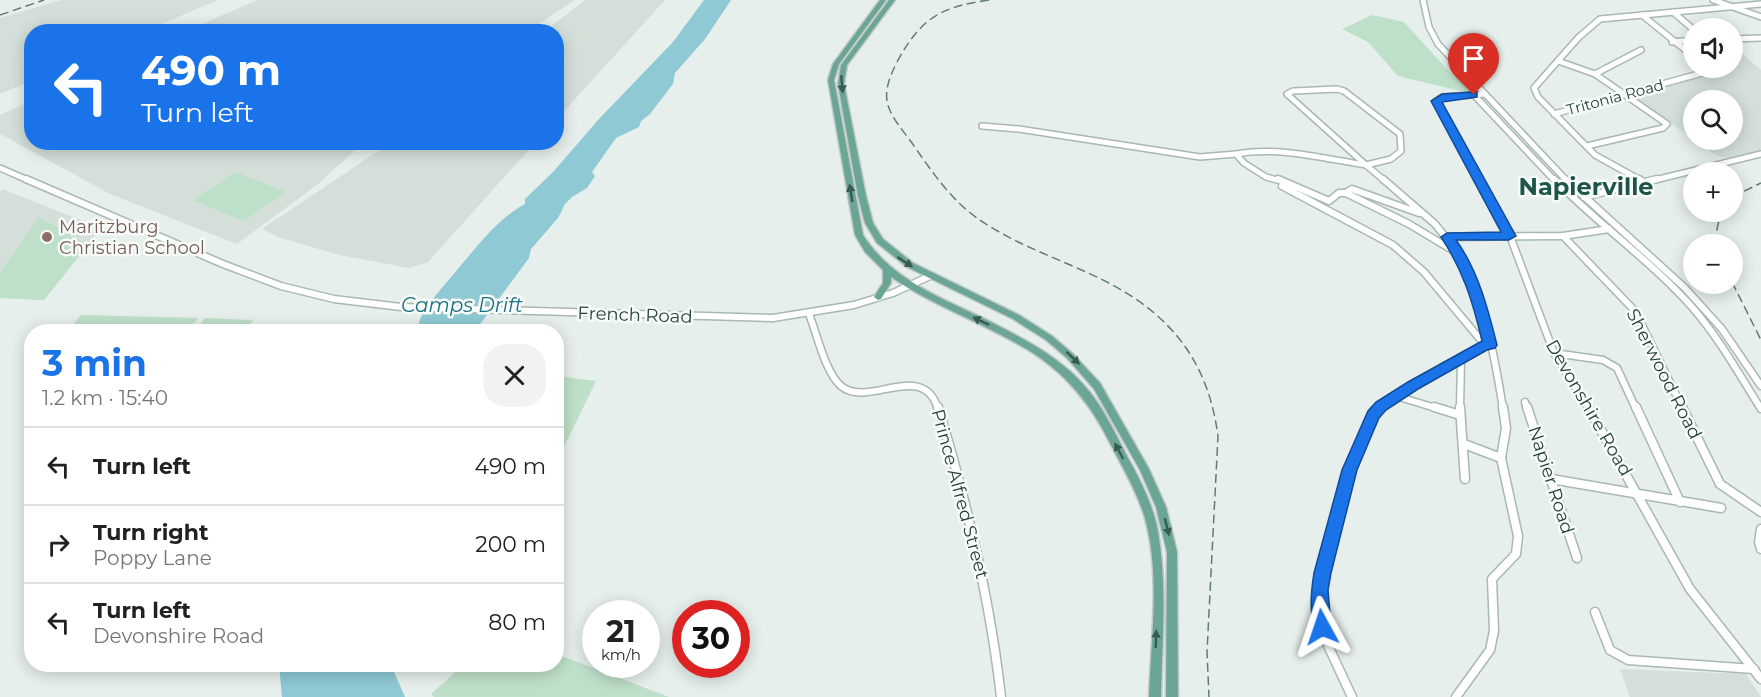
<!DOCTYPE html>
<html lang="en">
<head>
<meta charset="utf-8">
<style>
	:root { --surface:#fff; --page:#f2f2f2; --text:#202124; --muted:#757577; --line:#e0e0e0; --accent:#1a73e8 }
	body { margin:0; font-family:Montserrat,sans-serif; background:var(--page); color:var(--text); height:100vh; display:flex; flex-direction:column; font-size:22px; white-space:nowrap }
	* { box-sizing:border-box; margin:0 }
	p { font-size:20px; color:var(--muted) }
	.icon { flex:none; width:33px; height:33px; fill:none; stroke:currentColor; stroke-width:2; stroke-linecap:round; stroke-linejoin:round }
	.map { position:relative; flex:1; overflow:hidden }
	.details { position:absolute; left:24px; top:324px; width:540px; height:348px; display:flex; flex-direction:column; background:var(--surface); border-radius:24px; box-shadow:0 3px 15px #0003 }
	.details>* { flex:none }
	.banner { position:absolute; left:24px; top:24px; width:540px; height:126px; border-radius:24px; box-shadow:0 3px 15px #0003; background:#1a73e8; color:#fff; overflow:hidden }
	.buttons { position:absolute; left:1683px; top:18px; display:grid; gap:12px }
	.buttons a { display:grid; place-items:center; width:60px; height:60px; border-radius:50%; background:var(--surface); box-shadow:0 3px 15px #0003; font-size:30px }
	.speed { position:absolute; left:582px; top:600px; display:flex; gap:12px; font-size:30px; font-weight:700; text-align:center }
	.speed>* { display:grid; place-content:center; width:78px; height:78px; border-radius:50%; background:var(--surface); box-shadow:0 3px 15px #0003; line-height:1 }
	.speed small { font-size:15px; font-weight:400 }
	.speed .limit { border:9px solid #d22; background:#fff; color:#111 }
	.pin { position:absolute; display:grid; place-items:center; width:51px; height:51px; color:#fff; margin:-62px -26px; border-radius:50% 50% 50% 0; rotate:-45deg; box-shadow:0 0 6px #0007 }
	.pin .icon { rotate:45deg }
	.me { position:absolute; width:66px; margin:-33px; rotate:355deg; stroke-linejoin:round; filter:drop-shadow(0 0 4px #0008) }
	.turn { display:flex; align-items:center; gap:21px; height:126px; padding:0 18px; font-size:27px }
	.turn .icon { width:78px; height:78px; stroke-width:2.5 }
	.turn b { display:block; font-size:42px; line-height:51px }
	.round { display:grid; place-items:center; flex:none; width:63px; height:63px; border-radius:24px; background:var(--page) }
	.summary { display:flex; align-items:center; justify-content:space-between; height:102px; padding:0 18px }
	h1 { font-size:36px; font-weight:700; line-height:45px; color:var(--accent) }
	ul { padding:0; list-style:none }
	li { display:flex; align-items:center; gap:18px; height:78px; padding:0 18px; border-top:2px solid var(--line) }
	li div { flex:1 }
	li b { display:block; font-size:22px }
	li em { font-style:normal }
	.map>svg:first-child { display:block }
	.built { fill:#d4dfda }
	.green { fill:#bfe0c8 }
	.water { fill:#8ec9d4 }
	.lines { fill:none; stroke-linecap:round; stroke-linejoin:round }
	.minor-far2-casing { stroke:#a8b8b2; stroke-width:8 }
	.minor-far1-casing { stroke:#a8b8b2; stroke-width:9 }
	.minor-casing { stroke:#a8b8b2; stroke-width:11 }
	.major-casing { stroke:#c2cac8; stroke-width:3 }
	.minor-far2 { stroke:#fff; stroke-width:5 }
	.minor-far1 { stroke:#fff; stroke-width:6 }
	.minor { stroke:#fff; stroke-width:8 }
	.major { fill:#6aa596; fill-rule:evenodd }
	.rail { stroke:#5f7d75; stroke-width:1.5; stroke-dasharray:9 4.5; stroke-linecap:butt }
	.oneway { fill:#365b51 }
	.route { fill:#1a73e8; stroke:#114b97; stroke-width:1.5 }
	.education-dot { fill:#8d6e63; stroke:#f7fbf9; stroke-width:2 }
	.labels { text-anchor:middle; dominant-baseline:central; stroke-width:5; stroke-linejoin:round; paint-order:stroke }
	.far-street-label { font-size:15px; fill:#24423a; stroke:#f7fbf9 }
	.education-label { font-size:18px; fill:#785e54; stroke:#f7fbf9; text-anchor:start }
	.street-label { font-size:18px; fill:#24423a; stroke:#f7fbf9 }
	.water-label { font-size:20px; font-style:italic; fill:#1c6f80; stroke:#f7fbf9 }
	.district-label { font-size:24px; font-weight:bold; fill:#1f5548; stroke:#f7fbf9 }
</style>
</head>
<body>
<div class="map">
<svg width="1761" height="697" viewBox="0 0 1761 697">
	<rect width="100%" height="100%" fill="#e6efeb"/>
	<g class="built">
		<polygon points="61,0 218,0 145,31 32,32 31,81 0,94 0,18"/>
		<polygon points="257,0 575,0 528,31 186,31"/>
		<polygon points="585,0 665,0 557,119 556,32 545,31"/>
		<polygon points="1733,41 1737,49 1761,70 1761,151 1730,158 1717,156 1694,140 1732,140 1732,100 1694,100 1694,139 1636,99 1635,94 1716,73 1710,68 1732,68"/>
		<polygon points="31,101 32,142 363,143 318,184 237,244 110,194 0,134 0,115"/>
		<polygon points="390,143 535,143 428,262 409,268 339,255 278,237 262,229"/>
		<polygon points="2,189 101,228 44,300 0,298 0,192"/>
		<polygon points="1620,669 1746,674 1761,697 1630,697"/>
	</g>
	<g class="green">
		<polygon points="1372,15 1404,22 1455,78 1461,77 1474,90 1464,92 1398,76 1368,42 1342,29"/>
		<polygon points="236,172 286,192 243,221 193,200"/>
		<polygon points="39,217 88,245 44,300 0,298 0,273"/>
		<polygon points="81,315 198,318 188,331 68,331"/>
		<polygon points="205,318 253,320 245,331 195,331"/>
		<polygon points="557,376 596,381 560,455 556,453"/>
		<polygon points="557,654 669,697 434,697 431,694 463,665 556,664"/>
	</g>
	<g class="water">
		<path d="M 704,0 L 731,0 L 705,39 L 675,73 L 673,84 L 650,114 L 641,121 L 639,127 L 616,138 L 592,172 L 595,176 L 587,188 L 572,197 L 565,204 L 558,218 L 531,249 L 529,258 L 475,331 L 415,332 C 419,326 419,320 422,315 C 431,299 445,285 456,271 C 478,246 496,220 525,204 L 525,199 L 553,172 L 599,119 L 673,42 Z"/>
		<polygon points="279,665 391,665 405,697 282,697"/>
	</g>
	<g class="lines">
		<g class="minor-far2-casing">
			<g id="minor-far2">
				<polyline points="1423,0 1429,27 1438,44 1567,181"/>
				<polyline points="1713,0 1761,17"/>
				<polyline points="1673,12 1694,30"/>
				<polyline points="1642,15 1694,57"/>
				<polyline points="1732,39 1761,38"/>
				<polyline points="1672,42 1694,40"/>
				<polyline points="1558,61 1595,74 1667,124 1663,128 1587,146"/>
				<polyline points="1595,74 1641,50"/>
				<polygon points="1337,89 1344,91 1400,134 1401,151 1391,159 1366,165 1287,94 1293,91"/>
				<polyline points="1474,95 1555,181"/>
				<polyline points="1554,114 1702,73 1706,71 1706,68"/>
				<polyline points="982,126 1019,129 1200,157 1236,154"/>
				<polyline points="1366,165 1385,181"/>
				<polyline points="0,168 30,181"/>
				<path d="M 1281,181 L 1266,177 L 1244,163 L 1236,154 C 1278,146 1325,159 1366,165"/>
				<polyline points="1480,181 1436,101 1442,97 1485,94"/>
				<polyline points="1642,181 1595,155 1538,97 1534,88 1578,38 1600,19 1761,4"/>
				<polyline points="1651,181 1761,154"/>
			</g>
		</g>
		<g class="minor-far1-casing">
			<g id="minor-far1">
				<polyline points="26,179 223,264 281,286 334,299 401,307 773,318 854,305 893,293 930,276"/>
				<polyline points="1278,179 1329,201 1339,193 1346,193 1409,224 1459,254"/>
				<polyline points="1383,179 1435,224 1459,254"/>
				<polyline points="1479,179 1510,236 1554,353 1589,409"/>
				<path d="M 1554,179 C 1598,224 1650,260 1692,307 C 1719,338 1739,374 1761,409"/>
				<polyline points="1565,179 1685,288 1722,329 1761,386"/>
				<polyline points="1639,179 1642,181"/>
				<polyline points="1282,186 1393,245 1424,272 1485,345 1490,345"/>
				<polyline points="1346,193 1352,189 1419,213"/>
				<polyline points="1584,197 1657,179"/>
				<polyline points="1563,236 1635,311 1683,409"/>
				<polyline points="1447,237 1563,236 1609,229"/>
				<path d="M 1459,254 C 1484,300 1495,357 1503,409"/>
				<path d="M 809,314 C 817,334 825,372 841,386 C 868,409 923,359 938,409"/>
				<polyline points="1554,353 1603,360 1617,368 1636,409"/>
				<polyline points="1525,402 1527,409"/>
				<polyline points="1380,409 1396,396"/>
				<polyline points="1439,409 1396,396 1485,345"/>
				<polyline points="1460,409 1461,358"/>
			</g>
		</g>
		<g class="minor-casing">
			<g id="minor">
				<path d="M 938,407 C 967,503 990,598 1001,697"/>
				<polyline points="1434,407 1460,415"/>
				<polyline points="1460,407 1465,479"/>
				<polyline points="1527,407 1577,558"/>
				<polyline points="1588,407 1690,589 1761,679"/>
				<polyline points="1636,407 1680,502"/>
				<polyline points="1682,407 1720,484 1761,512"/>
				<polyline points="1464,444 1501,458"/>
				<polyline points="1551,479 1721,508"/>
				<polyline points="1761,529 1759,542 1761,549"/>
				<polyline points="1595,612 1610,650 1628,660 1754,669"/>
				<polyline points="1352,697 1325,639 1319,590 1350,470 1373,415 1382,407"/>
				<polyline points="1456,697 1490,650 1494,631 1492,579 1516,554 1518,536 1501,458 1506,428 1503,407"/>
			</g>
		</g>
		<g class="major-casing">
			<g id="major">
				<path d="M 880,0 L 886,0 L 839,64 L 834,80 L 863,235 C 893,282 945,299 993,323 C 1028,341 1064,360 1089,391 C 1105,411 1116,435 1128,458 C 1142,483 1155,509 1159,538 C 1167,590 1162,644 1161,697 L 1149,697 C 1151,639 1161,571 1144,515 C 1136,490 1123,468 1111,445 C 1093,408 1070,378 1036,355 C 990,325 936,308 891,277 L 891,283 L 881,299 L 878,300 L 874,297 L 883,283 L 883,270 L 865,252 L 855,235 L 828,80 L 833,64 Z"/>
				<polygon points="889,0 895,0 847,65 844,84 866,196 873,223 883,239 913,263 1019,315 1052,336 1073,354 1100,383 1149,469 1166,507 1177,552 1178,697 1166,697 1167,552 1156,507 1140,470 1094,389 1067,358 1046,340 1013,319 907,267 877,243 865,223 858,196 838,84 841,65"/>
			</g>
		</g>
		<use href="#minor-far2" class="minor-far2"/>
		<use href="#minor-far1" class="minor-far1"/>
		<use href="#minor" class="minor"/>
		<use href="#major" class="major"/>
		<g class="rail">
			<path d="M 989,0 C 940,7 921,18 897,62 C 877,101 888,111 912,143 C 931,170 949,198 977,218 C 1036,260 1113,270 1166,324 C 1197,355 1212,392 1218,436 L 1207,652 L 1209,697"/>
			<polyline points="0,15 44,0"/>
			<polyline points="1732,197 1761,183"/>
			<polyline points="1719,244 1717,229 1721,212"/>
			<polyline points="1732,282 1761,340"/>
		</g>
	</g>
	<defs><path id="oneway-solid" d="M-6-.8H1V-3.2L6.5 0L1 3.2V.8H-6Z" transform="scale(1.5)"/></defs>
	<g class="oneway">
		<use href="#oneway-solid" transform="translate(842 84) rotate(85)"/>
		<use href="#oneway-solid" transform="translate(851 193) rotate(-99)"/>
		<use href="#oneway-solid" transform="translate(905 262) rotate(33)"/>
		<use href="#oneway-solid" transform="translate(981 321) rotate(-154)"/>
		<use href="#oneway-solid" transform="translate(1073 358) rotate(44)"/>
		<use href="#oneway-solid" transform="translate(1119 451) rotate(-118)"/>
		<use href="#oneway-solid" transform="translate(1167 527) rotate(76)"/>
		<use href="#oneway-solid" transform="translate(1156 639) rotate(-88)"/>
	</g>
	<path class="route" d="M 1474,92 L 1477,92 L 1477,97 L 1442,102 L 1516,236 L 1509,240 L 1456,240 C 1478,270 1488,309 1497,345 L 1495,348 L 1487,350 L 1418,389 L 1386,410 L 1379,418 L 1357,470 L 1331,573 L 1328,590 L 1331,627 L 1329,633 L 1322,635 L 1316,633 C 1309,616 1311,591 1314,573 L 1342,470 L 1368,411 L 1376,402 L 1408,382 L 1482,341 C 1473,302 1463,270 1441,237 L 1447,233 L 1501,232 L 1431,101 L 1442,94 Z"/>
	<circle class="education-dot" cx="47" cy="237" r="6"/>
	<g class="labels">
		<g class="far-street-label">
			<text transform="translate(1615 97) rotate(-15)">Tritonia Road</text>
		</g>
		<g class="education-label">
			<text x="59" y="227">Maritzburg<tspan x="59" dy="21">Christian School</tspan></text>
		</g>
		<g class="street-label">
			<text transform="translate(635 315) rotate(2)">French Road</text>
			<text transform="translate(1664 374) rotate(63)">Sherwood Road</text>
			<text transform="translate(1589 408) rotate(60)">Devonshire Road</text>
			<text transform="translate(1551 480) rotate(72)">Napier Road</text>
			<text transform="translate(960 494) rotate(75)">Prince Alfred Street</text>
		</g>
		<g class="water-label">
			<text x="462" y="305">Camps Drift</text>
		</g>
		<g class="district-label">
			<text x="1586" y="186">Napierville</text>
		</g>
	</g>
</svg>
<div class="buttons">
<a><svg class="icon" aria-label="sound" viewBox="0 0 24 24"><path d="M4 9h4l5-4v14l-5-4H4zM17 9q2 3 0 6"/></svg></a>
<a><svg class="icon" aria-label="search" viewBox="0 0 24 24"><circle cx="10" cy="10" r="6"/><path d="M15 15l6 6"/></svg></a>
<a>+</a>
<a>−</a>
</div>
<div class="speed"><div>21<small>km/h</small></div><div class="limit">30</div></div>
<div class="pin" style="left:1474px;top:95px;background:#d93025"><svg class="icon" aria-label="arrive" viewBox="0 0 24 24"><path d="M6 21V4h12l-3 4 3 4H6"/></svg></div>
<svg class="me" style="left:1322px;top:627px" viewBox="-20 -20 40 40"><path d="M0-17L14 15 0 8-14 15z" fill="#1a73e8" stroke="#fff" stroke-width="4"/></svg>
<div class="banner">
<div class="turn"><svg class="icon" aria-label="left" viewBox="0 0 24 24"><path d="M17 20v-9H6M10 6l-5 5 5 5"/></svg><div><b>490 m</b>Turn left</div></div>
</div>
<section class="details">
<div class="summary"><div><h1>3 min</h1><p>1.2 km · 15:40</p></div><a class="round"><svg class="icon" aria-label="close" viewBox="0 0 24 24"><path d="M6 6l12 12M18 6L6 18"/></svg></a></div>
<ul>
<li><svg class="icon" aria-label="left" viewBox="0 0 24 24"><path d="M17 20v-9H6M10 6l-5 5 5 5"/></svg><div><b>Turn left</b></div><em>490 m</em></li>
<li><svg class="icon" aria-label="right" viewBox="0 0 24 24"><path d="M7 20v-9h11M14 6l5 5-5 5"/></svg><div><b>Turn right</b><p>Poppy Lane</p></div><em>200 m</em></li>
<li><svg class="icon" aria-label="left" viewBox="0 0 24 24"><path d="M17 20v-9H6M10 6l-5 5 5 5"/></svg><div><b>Turn left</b><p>Devonshire Road</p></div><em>80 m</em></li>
</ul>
</section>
</div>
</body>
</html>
